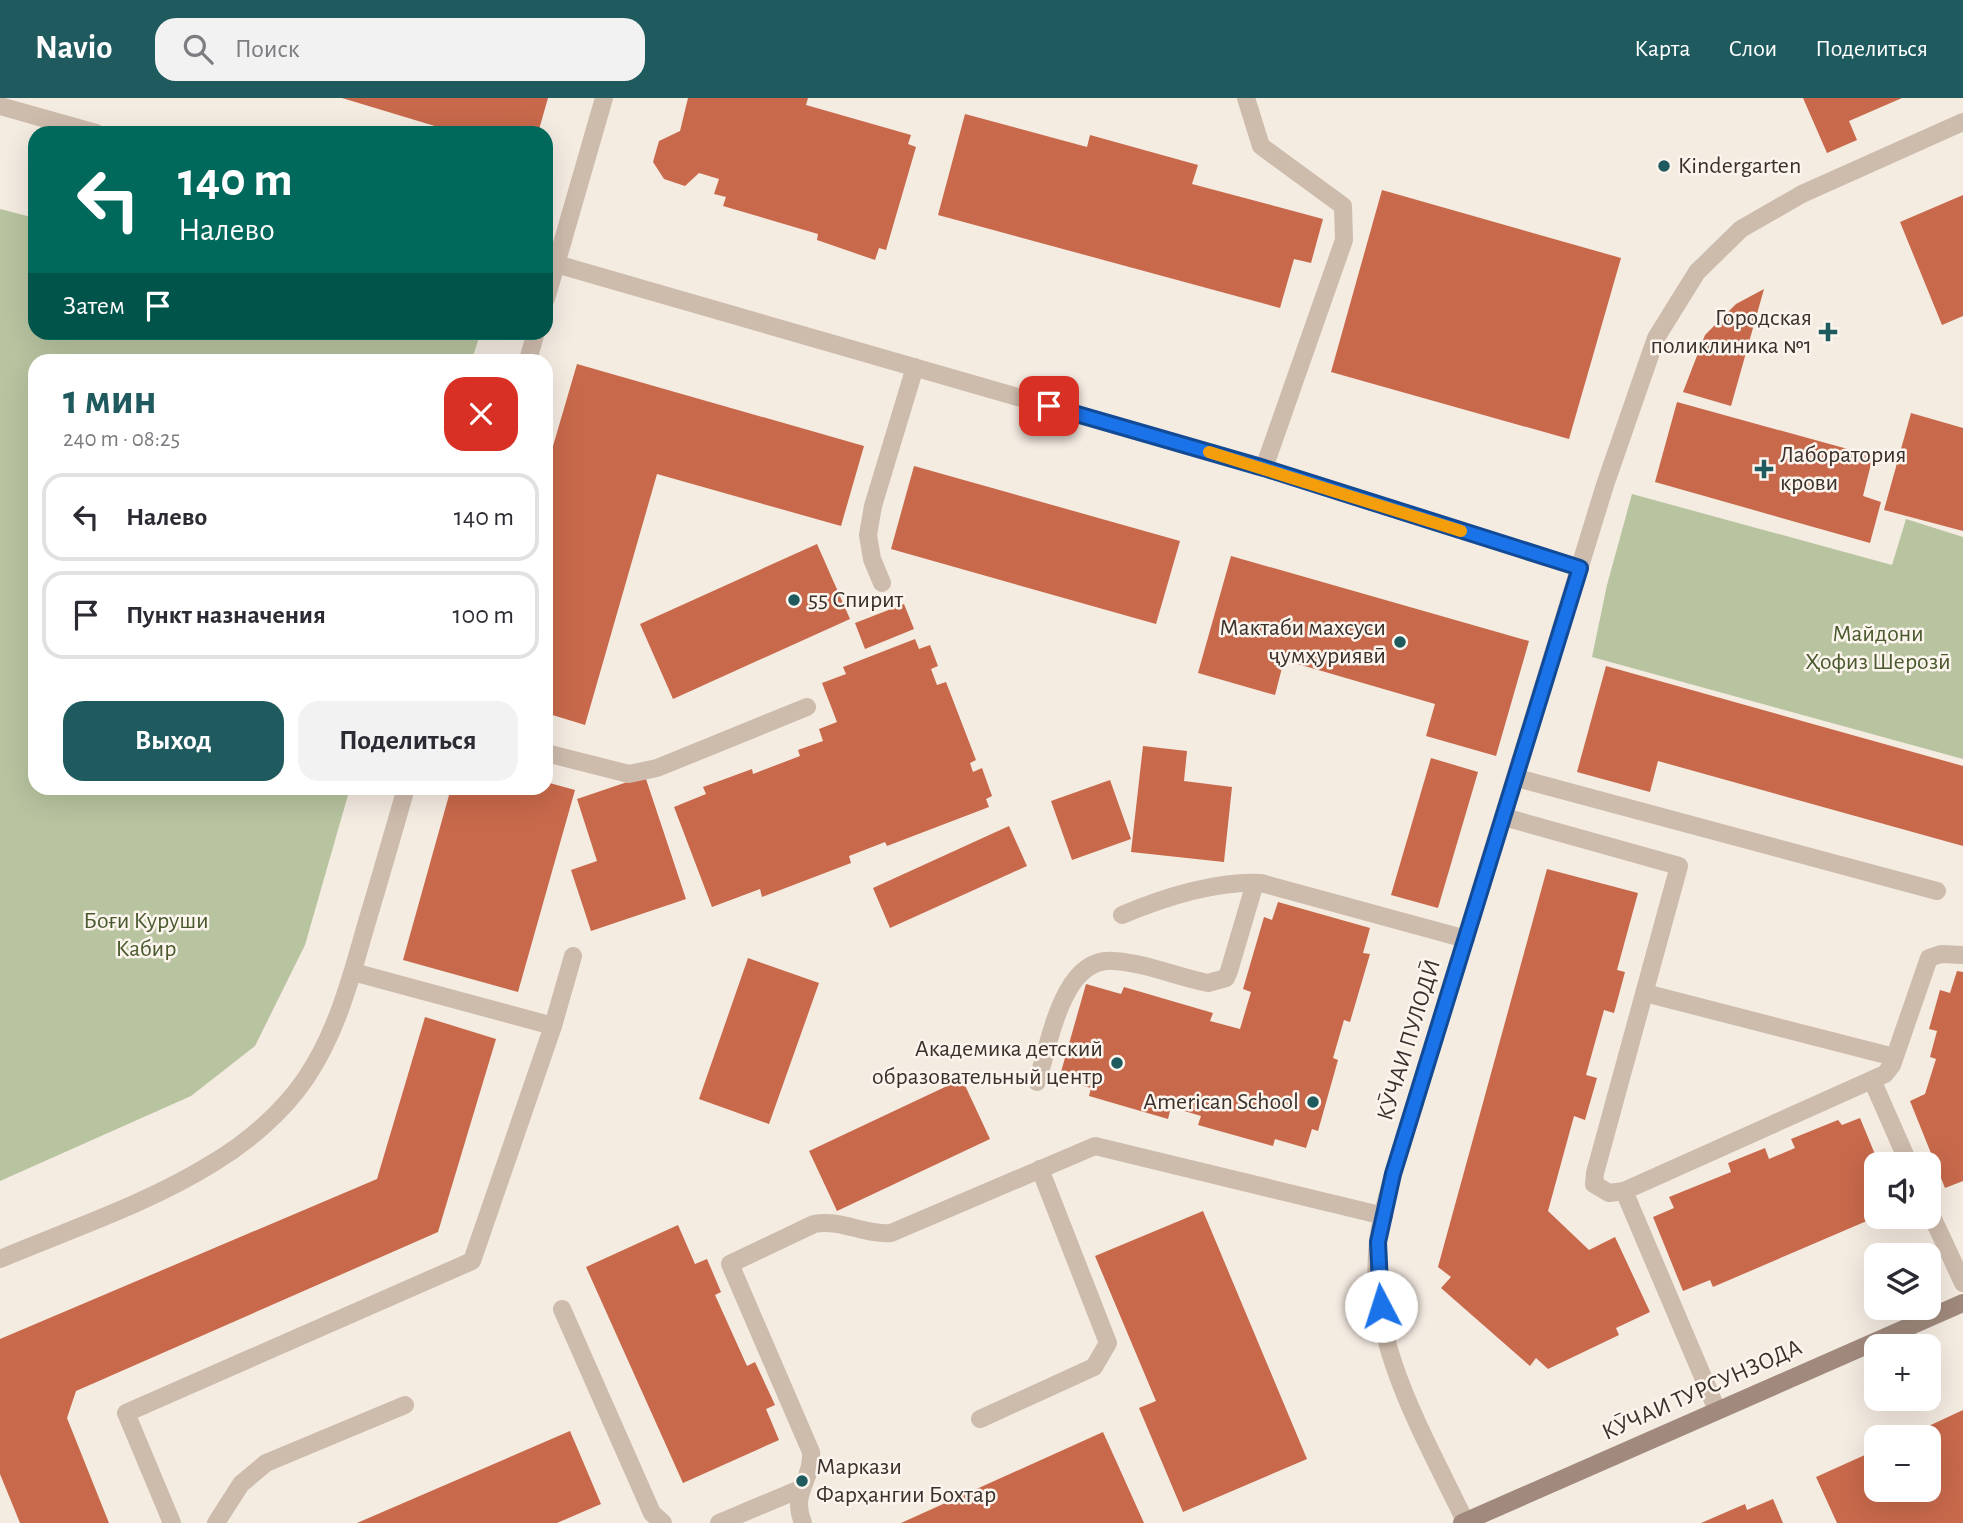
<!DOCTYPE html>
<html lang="ru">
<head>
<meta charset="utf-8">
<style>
	:root { --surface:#fff; --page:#f2f2f3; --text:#2b2b33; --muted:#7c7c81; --line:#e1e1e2; --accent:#1f5a5e }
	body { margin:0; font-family:"Alegreya Sans",sans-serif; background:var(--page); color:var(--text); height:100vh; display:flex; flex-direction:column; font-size:26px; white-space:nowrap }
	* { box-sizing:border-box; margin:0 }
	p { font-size:23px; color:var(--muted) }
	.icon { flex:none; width:38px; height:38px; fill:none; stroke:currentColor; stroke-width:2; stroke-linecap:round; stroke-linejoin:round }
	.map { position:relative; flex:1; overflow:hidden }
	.panel { position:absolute; left:28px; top:256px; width:525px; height:441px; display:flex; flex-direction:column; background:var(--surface); border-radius:21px; box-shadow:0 7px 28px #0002 }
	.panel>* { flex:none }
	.top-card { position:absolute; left:28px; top:28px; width:525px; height:214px; border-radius:21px; box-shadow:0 7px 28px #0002; background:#00695c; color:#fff; overflow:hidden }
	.tools { position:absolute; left:1864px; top:1054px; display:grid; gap:14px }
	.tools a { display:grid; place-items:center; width:77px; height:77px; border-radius:14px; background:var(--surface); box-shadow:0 7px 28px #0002; font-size:35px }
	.pin { position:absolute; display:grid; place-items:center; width:60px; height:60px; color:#fff; margin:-30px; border-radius:14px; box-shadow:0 4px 10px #0006 }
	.me { position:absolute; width:77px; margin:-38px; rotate:355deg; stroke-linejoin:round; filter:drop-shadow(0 0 5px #0008) }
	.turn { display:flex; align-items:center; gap:24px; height:147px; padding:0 35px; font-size:32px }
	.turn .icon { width:91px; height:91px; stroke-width:2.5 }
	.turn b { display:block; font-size:49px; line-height:60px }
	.then { display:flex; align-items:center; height:66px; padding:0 35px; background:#0003; gap:14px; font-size:26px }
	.round { display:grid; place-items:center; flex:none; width:74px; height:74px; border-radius:21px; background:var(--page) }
	.overview { display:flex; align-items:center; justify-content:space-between; height:119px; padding:0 35px }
	h1 { font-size:42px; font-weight:700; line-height:52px; color:var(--accent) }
	.cta { display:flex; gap:14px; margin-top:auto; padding:14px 35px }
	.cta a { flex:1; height:80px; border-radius:21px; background:var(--accent); color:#fff; font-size:28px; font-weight:700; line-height:80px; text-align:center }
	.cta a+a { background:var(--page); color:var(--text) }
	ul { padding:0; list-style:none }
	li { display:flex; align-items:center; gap:21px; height:88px; margin:0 14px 10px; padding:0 21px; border:4px solid var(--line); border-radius:21px }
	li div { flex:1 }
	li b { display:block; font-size:26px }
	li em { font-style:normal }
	header { display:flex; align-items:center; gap:42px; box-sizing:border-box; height:98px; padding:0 35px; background:var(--accent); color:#fff }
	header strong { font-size:33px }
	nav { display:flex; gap:38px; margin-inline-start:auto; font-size:24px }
	.search { width:490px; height:63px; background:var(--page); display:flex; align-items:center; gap:18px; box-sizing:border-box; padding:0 24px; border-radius:21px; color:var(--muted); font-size:26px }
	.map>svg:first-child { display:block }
	.green { fill:#b8c4a0 }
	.building { fill:#c8694b }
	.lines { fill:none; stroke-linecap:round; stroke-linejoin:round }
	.lane { stroke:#cdbbac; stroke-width:18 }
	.street { stroke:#cdbbac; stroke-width:18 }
	.secondary { stroke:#a18a7d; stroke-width:18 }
	.route-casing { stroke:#114b97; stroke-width:18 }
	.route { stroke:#1a73e8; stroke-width:12 }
	.slow { stroke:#f59e0b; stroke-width:12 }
	.poi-dot { fill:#1f5a5e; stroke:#fbf5ee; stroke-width:2.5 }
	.labels { text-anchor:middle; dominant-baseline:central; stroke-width:5; stroke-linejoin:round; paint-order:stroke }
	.poi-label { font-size:24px; fill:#3b302b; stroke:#fbf5ee; text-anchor:start }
	.park-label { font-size:24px; fill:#4a5a2e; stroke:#fbf5ee }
	.street-label { font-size:24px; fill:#3b302b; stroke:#fbf5ee }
</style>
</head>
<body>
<header>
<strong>Navio</strong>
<div class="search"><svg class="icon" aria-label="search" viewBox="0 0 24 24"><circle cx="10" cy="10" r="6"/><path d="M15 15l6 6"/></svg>Поиск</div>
<nav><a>Карта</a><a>Слои</a><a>Поделиться</a></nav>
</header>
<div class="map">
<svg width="1963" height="1425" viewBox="0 0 1963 1425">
	<rect width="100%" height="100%" fill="#f4ebe1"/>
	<g class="green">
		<polygon points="0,111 35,120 35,234 480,236 472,262 35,262 35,690 350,690 305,847 255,948 191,998 0,1083"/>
		<polygon points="1632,396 1892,467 1906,421 1963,439 1963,661 1592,559 1607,487"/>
	</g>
	<g class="building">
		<polygon points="342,0 548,0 538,35 436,35 438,29"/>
		<polygon points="688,0 808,0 806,7 911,37 908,46 916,49 886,152 879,150 875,162 817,142 818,136 723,108 726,99 714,96 719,81 699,75 685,88 664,81 653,64 659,43 680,33"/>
		<polygon points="1803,0 1902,0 1849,23 1857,42 1827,55"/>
		<polygon points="965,16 1087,49 1090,37 1198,67 1192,86 1323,121 1311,165 1294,161 1280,210 938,117"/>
		<polygon points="1382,92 1621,160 1569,341 1331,274"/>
		<polygon points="1963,97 1963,218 1942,227 1900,124"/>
		<polygon points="1764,191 1731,308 1683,294 1705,237 1736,206"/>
		<polygon points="577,266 864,348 841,428 657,376 585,627 546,615 546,372"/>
		<polygon points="1677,304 1873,358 1863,398 1881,404 1870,445 1655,384"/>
		<polygon points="1911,315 1963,330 1963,433 1884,412"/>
		<polygon points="914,368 1180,443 1156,526 891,451"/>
		<polygon points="817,446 850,521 673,601 640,526"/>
		<polygon points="1231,458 1529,543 1496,658 1426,638 1435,606 1284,562 1275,597 1198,575"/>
		<polygon points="904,506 914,531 865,551 855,525"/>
		<polygon points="915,541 919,551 930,547 938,568 931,571 937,587 946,584 976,662 970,665 973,674 982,670 992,698 986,701 989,709 887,748 885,744 849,758 851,765 762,799 760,791 712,809 674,709 706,696 703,689 752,671 753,676 800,658 798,652 823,643 819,631 837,624 822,585 846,576 843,569"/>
		<polygon points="1606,568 1963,668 1963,748 1658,663 1650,694 1577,674"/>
		<polygon points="1143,648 1187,653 1184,683 1232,689 1224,764 1131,754"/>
		<polygon points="1431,660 1478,674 1438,810 1391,797"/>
		<polygon points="645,678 686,801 591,833 571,772 597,763 577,701"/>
		<polygon points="1110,682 1131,741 1072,762 1051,703"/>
		<polygon points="546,684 575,692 518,894 403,862 451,690 546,690"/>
		<polygon points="1009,728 1027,768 890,830 873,790"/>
		<polygon points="1547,771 1638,795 1617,872 1625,874 1614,915 1604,912 1586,977 1597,980 1585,1022 1574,1018 1548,1113 1589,1152 1615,1139 1650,1214 1616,1230 1619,1237 1548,1271 1536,1260 1530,1268 1441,1190 1451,1179 1438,1169"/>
		<polygon points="1278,804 1370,830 1363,855 1370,856 1350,924 1344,922 1333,960 1338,962 1318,1033 1312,1031 1306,1050 1275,1041 1273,1048 1198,1027 1201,1018 1171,1009 1168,1021 1089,998 1091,990 1059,981 1086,886 1121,896 1124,889 1213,915 1210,923 1240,931 1251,894 1243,891 1264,819 1272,822"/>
		<polygon points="748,860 819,885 769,1026 699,1001"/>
		<polygon points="1957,873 1963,874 1963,1083 1945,1090 1910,1003 1925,996 1936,961 1930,959 1937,933 1929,931 1940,892 1950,895"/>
		<polygon points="425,919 496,941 438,1134 76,1293 67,1320 109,1425 20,1425 0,1376 0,1241 377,1081"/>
		<polygon points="962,981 990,1041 837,1113 809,1053"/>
		<polygon points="1860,1020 1879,1066 1876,1066 1876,1119 1713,1189 1710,1182 1683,1193 1653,1119 1674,1110 1669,1099 1731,1074 1728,1065 1765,1050 1769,1061 1795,1050 1791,1041 1838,1022 1842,1027"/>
		<polygon points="1203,1113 1307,1361 1183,1414 1139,1310 1156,1303 1095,1158"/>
		<polygon points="678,1127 695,1166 707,1161 721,1194 715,1197 747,1268 755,1264 775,1307 766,1311 779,1342 683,1385 586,1169"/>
		<polygon points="1963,1312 1963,1425 1837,1425 1816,1379 1876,1352 1876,1391 1928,1391 1928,1339 1905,1339"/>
		<polygon points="570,1333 601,1406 557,1425 357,1425"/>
		<polygon points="1103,1334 1144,1425 901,1425"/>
		<polygon points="1773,1401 1783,1425 1701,1425 1745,1406 1747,1412"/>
	</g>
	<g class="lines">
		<g class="lane">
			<polyline points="1246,0 1261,48 1343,108 1344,142 1264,370"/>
			<polyline points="882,485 872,461 868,437 873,408 915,269"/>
			<polyline points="546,655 629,676 657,670 807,609"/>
			<polyline points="1517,680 1937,793"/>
			<polyline points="1504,719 1679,768 1595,1075 1594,1086 1609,1095 1624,1093 1885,976 1892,967 1929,860 1941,856 1963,857"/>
			<path d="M 1122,817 C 1165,799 1214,783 1261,785 L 1466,841"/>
			<polyline points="353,874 553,928 573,858"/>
			<polyline points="1645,895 1894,959"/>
			<polyline points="1872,982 1909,1066"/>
			<path d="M 1037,984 C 1050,945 1062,858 1114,863 C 1146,865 1177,879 1208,885 L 1226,880 L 1229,873 L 1255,785"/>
			<polyline points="1624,1093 1717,1312"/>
			<polyline points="1928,1110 1963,1185"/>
			<polyline points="562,1211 652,1415 663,1425"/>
			<polyline points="980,1321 1094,1269 1108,1245 1040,1071"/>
			<polyline points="172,1425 126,1315 472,1163 553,928"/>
			<polyline points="216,1425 241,1386 266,1365 405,1307"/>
			<polyline points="719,1425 800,1391"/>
			<path d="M 803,1425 C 790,1394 813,1382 811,1354 L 730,1166 L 814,1126 C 842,1121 864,1137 891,1135 L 1095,1048 L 1384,1118"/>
		</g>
		<g class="street">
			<polyline points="0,8 96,35"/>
			<polyline points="546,163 1264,370 1580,470"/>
			<polyline points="546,201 604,0"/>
			<polyline points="528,262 536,234"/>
			<path d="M 0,1161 C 71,1131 147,1106 213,1065 C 248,1044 283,1014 306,980 C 337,934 351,880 366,827 C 380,781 393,735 406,690"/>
			<path d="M 1466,1425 C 1425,1338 1366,1244 1378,1144 C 1380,1121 1388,1098 1393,1076 L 1605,387 L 1656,240 L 1697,174 L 1741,131 L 1802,96 L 1963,24"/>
		</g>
		<polyline class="secondary" points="1462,1425 1963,1205"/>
	</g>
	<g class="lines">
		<g class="route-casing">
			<polyline id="route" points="1049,308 1264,370 1580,470 1393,1076 1378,1144 1381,1208"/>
		</g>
		<use href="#route" class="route"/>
		<polyline class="slow" points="1209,354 1461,433"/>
	</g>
	<g class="poi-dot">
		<circle cx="1664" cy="68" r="7"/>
		<path d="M1824.5 223.5h7v7h7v7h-7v7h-7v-7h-7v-7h7z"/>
		<path d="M1760.5 360.5h7v7h7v7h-7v7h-7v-7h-7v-7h7z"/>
		<circle cx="794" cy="502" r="7"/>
		<circle cx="1400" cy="544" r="7"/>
		<circle cx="1117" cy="965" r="7"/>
		<circle cx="1313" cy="1004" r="7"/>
		<circle cx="802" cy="1383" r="7"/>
	</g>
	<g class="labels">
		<g class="poi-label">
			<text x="1678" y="68">Kindergarten</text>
			<text x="1812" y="220" text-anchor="end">Городская<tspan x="1812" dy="28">поликлиника №1</tspan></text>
			<text x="1780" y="357">Лаборатория<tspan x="1780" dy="28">крови</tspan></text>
			<text x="808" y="502">55 Спирит</text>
			<text x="1386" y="530" text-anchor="end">Мактаби махсуси<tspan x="1386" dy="28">ҷумҳуриявӣ</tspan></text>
			<text x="1103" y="951" text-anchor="end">Академика детский<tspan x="1103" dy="28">образовательный центр</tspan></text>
			<text x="1299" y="1004" text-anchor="end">American School</text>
			<text x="816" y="1369">Маркази<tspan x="816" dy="28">Фарҳангии Бохтар</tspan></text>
		</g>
		<g class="park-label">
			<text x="1878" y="536">Майдони<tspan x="1878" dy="28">Ҳофиз Шерозӣ</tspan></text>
			<text x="146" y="823">Боғи Куруши<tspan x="146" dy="28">Кабир</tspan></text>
		</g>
		<g class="street-label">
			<text transform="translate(1409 942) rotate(-73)">КӮЧАИ ПУЛОДӢ</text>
			<text transform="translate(1702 1292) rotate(-24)">КӮЧАИ ТУРСУНЗОДА</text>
		</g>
	</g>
</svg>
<div class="tools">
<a><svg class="icon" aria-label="sound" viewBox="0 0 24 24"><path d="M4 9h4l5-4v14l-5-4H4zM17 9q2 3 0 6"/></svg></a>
<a><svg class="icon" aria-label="layers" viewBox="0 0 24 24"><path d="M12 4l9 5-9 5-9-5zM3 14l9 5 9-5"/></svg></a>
<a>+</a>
<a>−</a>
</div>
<div class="pin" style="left:1049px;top:308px;background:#d93025"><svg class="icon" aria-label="arrive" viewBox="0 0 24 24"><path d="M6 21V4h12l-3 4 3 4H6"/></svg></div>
<svg class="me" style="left:1381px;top:1208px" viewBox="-20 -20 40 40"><circle r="19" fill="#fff"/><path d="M0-13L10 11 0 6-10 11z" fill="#1a73e8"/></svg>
<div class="top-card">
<div class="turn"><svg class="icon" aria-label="left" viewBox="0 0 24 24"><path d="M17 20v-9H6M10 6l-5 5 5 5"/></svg><div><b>140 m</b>Налево</div></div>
<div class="then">Затем<svg class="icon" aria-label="arrive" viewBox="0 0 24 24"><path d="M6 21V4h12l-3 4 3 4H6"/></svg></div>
</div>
<section class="panel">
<div class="overview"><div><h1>1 мин</h1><p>240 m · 08:25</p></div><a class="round" style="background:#d93025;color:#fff"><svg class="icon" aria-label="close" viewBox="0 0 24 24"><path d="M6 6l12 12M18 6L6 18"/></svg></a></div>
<ul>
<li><svg class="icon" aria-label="left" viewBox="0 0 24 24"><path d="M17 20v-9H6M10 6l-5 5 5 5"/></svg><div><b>Налево</b></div><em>140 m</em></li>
<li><svg class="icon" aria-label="arrive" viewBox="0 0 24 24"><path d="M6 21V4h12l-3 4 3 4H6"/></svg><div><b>Пункт назначения</b></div><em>100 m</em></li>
</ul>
<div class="cta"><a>Выход</a><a>Поделиться</a></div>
</section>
</div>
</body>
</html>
